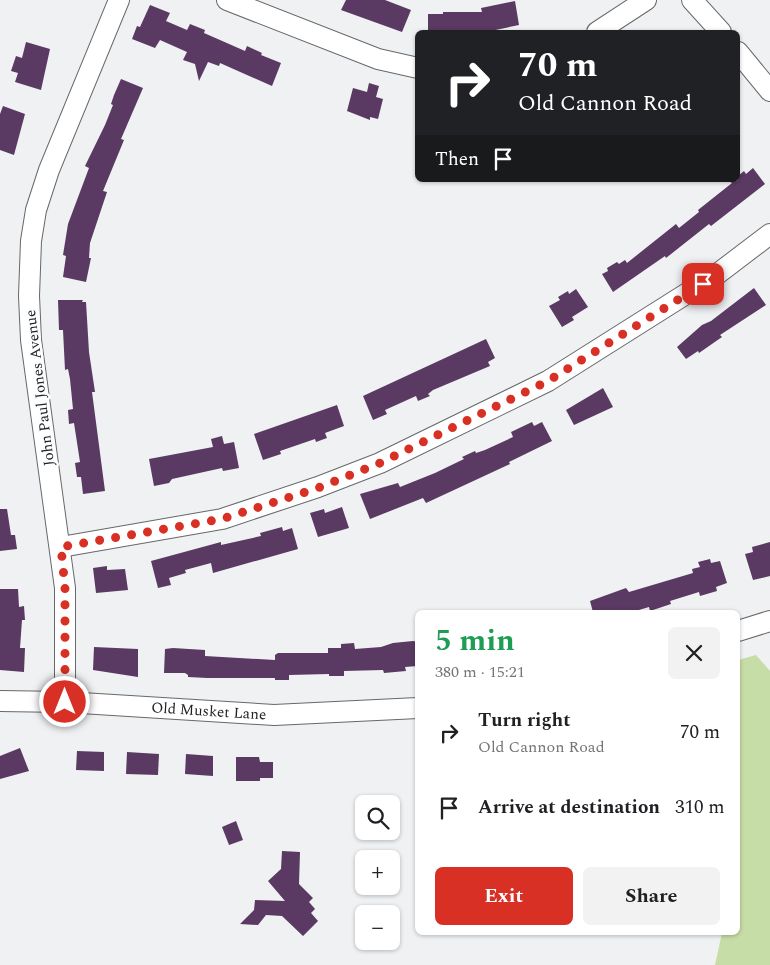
<!DOCTYPE html>
<html lang="en">
<head>
<meta charset="utf-8">
<style>
	:root { --surface:#fff; --page:#f2f2f2; --text:#202124; --muted:#757577; --accent:#d93025 }
	body { margin:0; font-family:Spectral,serif; background:var(--page); color:var(--text); height:100vh; display:flex; flex-direction:column; font-size:19px; white-space:nowrap }
	* { box-sizing:border-box; margin:0 }
	p { font-size:16px; color:var(--muted) }
	.icon { flex:none; width:28px; height:28px; fill:none; stroke:currentColor; stroke-width:2; stroke-linecap:round; stroke-linejoin:round }
	.map { position:relative; flex:1; overflow:hidden }
	.panel { position:absolute; left:415px; top:610px; width:325px; height:325px; display:flex; flex-direction:column; background:var(--surface); border-radius:8px; box-shadow:0 1px 4px #0004 }
	.panel>* { flex:none }
	.hud { position:absolute; left:415px; top:30px; width:325px; height:152px; border-radius:8px; box-shadow:0 1px 4px #0004; background:#202124; color:#fff; overflow:hidden }
	.controls { position:absolute; left:355px; top:795px; display:grid; gap:10px }
	.controls a { display:grid; place-items:center; width:45px; height:45px; border-radius:8px; background:var(--surface); box-shadow:0 1px 4px #0004; font-size:25px }
	.pin { position:absolute; display:grid; place-items:center; width:42px; height:42px; color:#fff; margin:-21px; border-radius:10px; box-shadow:0 2px 8px #0006 }
	.me { position:absolute; width:55px; margin:-28px; rotate:0deg; stroke-linejoin:round; filter:drop-shadow(0 0 4px #0008) }
	.turn { display:flex; align-items:center; gap:18px; height:105px; padding:0 20px; font-size:22px }
	.turn .icon { width:65px; height:65px; stroke-width:2.5 }
	.turn b { display:block; font-size:35px; line-height:42px }
	.then { display:flex; align-items:center; height:48px; padding:0 20px; background:#0003; gap:10px; font-size:19px }
	.round { display:grid; place-items:center; flex:none; width:52px; height:52px; border-radius:8px; background:var(--page) }
	.headline { display:flex; align-items:center; justify-content:space-between; height:85px; padding:0 20px }
	h1 { font-size:30px; font-weight:700; line-height:38px; color:#1e9e55 }
	.button { display:flex; gap:10px; margin-top:auto; padding:10px 20px }
	.button a { flex:1; height:58px; border-radius:8px; background:var(--accent); color:#fff; font-size:20px; font-weight:700; line-height:58px; text-align:center }
	.button a+a { background:var(--page); color:var(--text) }
	ul { padding:0; list-style:none }
	li { display:flex; align-items:center; gap:15px; height:75px; padding:0 20px }
	li div { flex:1 }
	li b { display:block; font-size:19px }
	li em { font-style:normal }
	.map>svg:first-child { display:block }
	.green { fill:#c7dda7 }
	.building { fill:#5a3962 }
	.lines { fill:none; stroke-linecap:round; stroke-linejoin:round }
	.minor-casing { stroke:#66686a; stroke-width:22 }
	.minor { stroke:#fff; stroke-width:20 }
	.route { stroke:#d93025; stroke-width:9; stroke-dasharray:0 16.2 }
	.labels { text-anchor:middle; dominant-baseline:central; stroke-width:5; stroke-linejoin:round; paint-order:stroke }
	.street-label { font-size:15px; fill:#212222; stroke:#fdfeff }
</style>
</head>
<body>
<div class="map">
<svg width="770" height="965" viewBox="0 0 770 965">
	<rect width="100%" height="100%" fill="#eff1f3"/>
	<polygon class="green" points="756,655 770,671 770,965 715,965 722,933 738,932 738,660"/>
	<g class="building">
		<polygon points="346,0 385,0 411,10 402,32 341,10"/>
		<polygon points="515,1 519,25 486,32 428,30 428,14 443,14 443,12 482,12 481,8"/>
		<polygon points="150,5 170,13 166,21 187,30 190,24 205,30 204,33 220,40 245,51 247,46 262,53 261,55 281,63 272,86 220,63 219,66 208,62 199,81 195,64 183,60 187,52 160,40 155,48 132,39 137,26 140,27"/>
		<polygon points="26,42 50,49 41,90 15,82 18,73 11,71 16,56 22,58"/>
		<polygon points="121,79 143,88 121,139 124,140 103,191 107,192 90,243 89,258 91,258 86,282 63,277 66,256 63,255 68,224 89,168 85,166 105,125 113,105 111,104 114,95"/>
		<polygon points="369,83 379,86 376,97 383,99 378,119 370,117 370,120 347,111 353,88 367,92"/>
		<polygon points="3,106 25,114 14,155 0,150 0,114"/>
		<polygon points="753,168 765,184 711,226 709,224 666,258 665,256 613,292 602,274 608,271 607,268 617,262 619,264 625,260 627,263 676,224 679,228 699,212 698,210 732,183 730,182 738,180 738,176 744,171 746,174"/>
		<polygon points="754,288 766,305 720,335 722,337 699,353 698,351 686,359 677,347 702,325 711,321"/>
		<polygon points="576,289 588,307 572,317 574,320 562,327 549,306 560,300 558,297 568,291 569,294"/>
		<polygon points="58,300 83,300 82,302 86,302 89,352 95,392 92,392 105,491 83,494 81,477 77,477 75,463 80,462 74,423 69,424 68,410 73,409 70,379 68,369 65,370 63,330 59,330"/>
		<polygon points="486,339 495,358 488,362 490,366 433,390 428,394 430,396 418,401 416,396 385,410 387,414 373,420 363,396"/>
		<polygon points="603,388 613,407 574,425 566,410"/>
		<polygon points="337,405 344,426 325,433 327,438 316,442 315,439 280,451 281,454 263,460 254,434"/>
		<polygon points="532,422 534,426 542,422 552,441 509,462 510,464 426,503 423,498 370,519 360,494 398,483 400,487 435,473 464,459 462,457 475,451 476,453 485,450 513,437 511,432"/>
		<polygon points="222,436 224,444 234,442 239,468 223,471 222,468 172,479 169,483 154,486 149,459 213,447 211,439"/>
		<polygon points="342,507 349,528 318,537 310,513 324,509 325,513"/>
		<polygon points="0,509 7,509 11,535 15,535 17,549 0,551"/>
		<polygon points="282,527 283,531 292,528 298,549 213,573 211,563 185,570 186,573 169,578 171,585 158,588 151,561 221,542 221,545 261,536 260,533"/>
		<polygon points="770,542 770,576 753,580 745,554 753,552 752,547"/>
		<polygon points="710,559 711,563 720,561 727,583 716,587 717,591 700,596 699,592 670,601 671,604 650,611 649,607 632,612 593,612 590,601 626,588 629,592 693,573 692,569 700,567 698,562"/>
		<polygon points="107,566 107,570 125,569 128,590 96,593 93,568"/>
		<polygon points="0,589 18,589 19,607 24,606 25,620 22,620 20,648 25,648 24,672 0,670"/>
		<polygon points="413,641 418,642 418,666 405,667 406,671 384,673 383,670 344,671 344,676 329,676 329,674 289,675 289,680 275,680 275,678 207,678 188,677 188,675 185,673 164,673 165,649 173,648 205,650 205,656 275,660 275,655 278,653 328,653 328,648 341,648 341,644 354,643 355,649 381,647 393,643"/>
		<polygon points="94,647 138,649 138,677 93,670"/>
		<polygon points="20,748 29,771 0,779 0,756"/>
		<polygon points="77,751 104,752 104,771 76,770"/>
		<polygon points="127,752 159,754 158,775 126,774"/>
		<polygon points="186,754 213,756 213,776 185,774"/>
		<polygon points="236,757 259,757 260,762 273,762 273,778 260,778 260,781 236,781"/>
		<polygon points="236,821 243,840 229,845 222,827"/>
		<polygon points="282,851 300,852 299,884 313,898 309,902 315,909 311,913 318,921 303,936 282,916 266,915 258,925 240,924 254,910 255,900 285,901 268,881 281,869"/>
	</g>
	<g class="lines">
		<g class="minor-casing">
			<g id="minor">
				<polyline points="227,0 378,59 418,68"/>
				<polyline points="692,0 721,32"/>
				<polyline points="597,32 646,0"/>
				<polyline points="738,52 770,91"/>
				<polyline points="61,547 222,519 318,487 380,463 548,381 716,275 770,234"/>
				<polyline points="738,631 770,621"/>
				<path id="s1" d="M 0,701 L 65,702 L 274,715 L 418,708"/>
				<polyline points="65,702 65,588 31,340 29,296 31,241 36,210 49,170 119,0"/>
			</g>
		</g>
		<use href="#minor" class="minor"/>
	</g>
	<g class="lines">
		<polyline class="route" points="65,702 65,588 61,547 222,519 318,488 380,463 548,381 703,284"/>
	</g>
	<g class="labels">
		<g class="street-label">
			<text transform="translate(40 388) rotate(-97)">John Paul Jones Avenue</text>
			<text stroke="none"><textPath href="#s1" startOffset="209">Old Musket Lane</textPath></text>
		</g>
	</g>
</svg>
<div class="controls">
<a><svg class="icon" aria-label="search" viewBox="0 0 24 24"><circle cx="10" cy="10" r="6"/><path d="M15 15l6 6"/></svg></a>
<a>+</a>
<a>−</a>
</div>
<div class="pin" style="left:703px;top:284px;background:#d93025"><svg class="icon" aria-label="arrive" viewBox="0 0 24 24"><path d="M6 21V4h12l-3 4 3 4H6"/></svg></div>
<svg class="me" style="left:65px;top:702px" viewBox="-20 -20 40 40"><circle r="17" fill="#d93025" stroke="#fff" stroke-width="3"/><path d="M0-11L8 9 0 5-8 9z" fill="#fff"/></svg>
<div class="hud">
<div class="turn"><svg class="icon" aria-label="right" viewBox="0 0 24 24"><path d="M7 20v-9h11M14 6l5 5-5 5"/></svg><div><b>70 m</b>Old Cannon Road</div></div>
<div class="then">Then<svg class="icon" aria-label="arrive" viewBox="0 0 24 24"><path d="M6 21V4h12l-3 4 3 4H6"/></svg></div>
</div>
<section class="panel">
<div class="headline"><div><h1>5 min</h1><p>380 m · 15:21</p></div><a class="round"><svg class="icon" aria-label="close" viewBox="0 0 24 24"><path d="M6 6l12 12M18 6L6 18"/></svg></a></div>
<ul>
<li><svg class="icon" aria-label="right" viewBox="0 0 24 24"><path d="M7 20v-9h11M14 6l5 5-5 5"/></svg><div><b>Turn right</b><p>Old Cannon Road</p></div><em>70 m</em></li>
<li><svg class="icon" aria-label="arrive" viewBox="0 0 24 24"><path d="M6 21V4h12l-3 4 3 4H6"/></svg><div><b>Arrive at destination</b></div><em>310 m</em></li>
</ul>
<div class="button"><a>Exit</a><a>Share</a></div>
</section>
</div>
</body>
</html>
